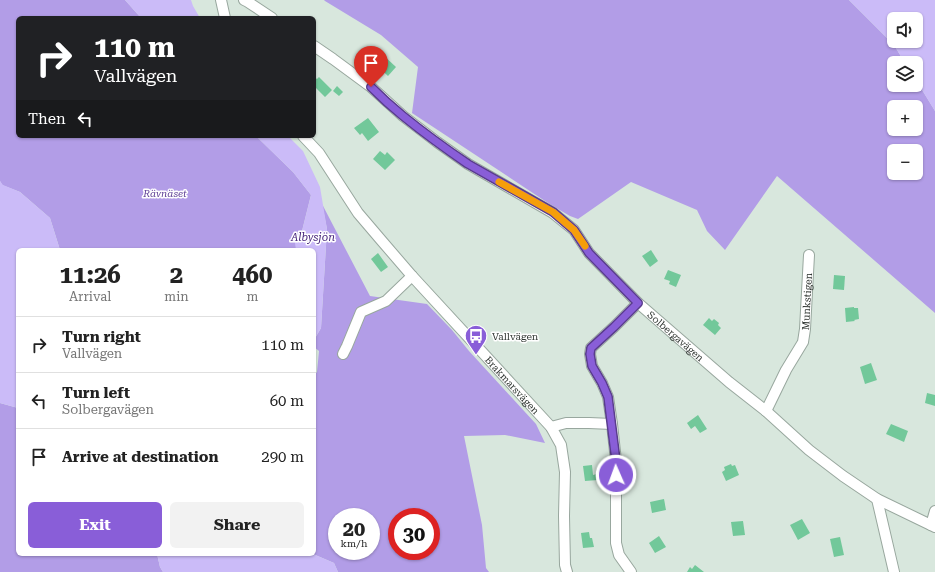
<!DOCTYPE html>
<html lang="en">
<head>
<meta charset="utf-8">
<style>
	:root { --surface:#fff; --page:#f2f2f2; --text:#222; --muted:#767676; --line:#e0e0e0; --accent:#895ed8 }
	body { margin:0; font-family:"Roboto Serif",serif; background:var(--page); color:var(--text); height:100vh; display:flex; flex-direction:column; font-size:15px; white-space:nowrap }
	* { box-sizing:border-box; margin:0 }
	p { font-size:13px; color:var(--muted) }
	.icon { flex:none; width:22px; height:22px; fill:none; stroke:currentColor; stroke-width:2; stroke-linecap:round; stroke-linejoin:round }
	.map { position:relative; flex:1; overflow:hidden }
	.details { position:absolute; left:16px; top:248px; width:300px; height:308px; display:flex; flex-direction:column; background:var(--surface); border-radius:6px; box-shadow:0 1px 3px #0004 }
	.details>* { flex:none }
	.hud { position:absolute; left:16px; top:16px; width:300px; height:122px; border-radius:6px; box-shadow:0 1px 3px #0004; background:#202124; color:#fff; overflow:hidden }
	.fabs { position:absolute; left:887px; top:12px; display:grid; gap:8px }
	.fabs a { display:grid; place-items:center; width:36px; height:36px; border-radius:6px; background:var(--surface); box-shadow:0 1px 3px #0004; font-size:20px }
	.speed { position:absolute; left:328px; top:508px; display:flex; gap:8px; font-size:20px; font-weight:700; text-align:center }
	.speed>* { display:grid; place-content:center; width:52px; height:52px; border-radius:50%; background:var(--surface); box-shadow:0 1px 3px #0004; line-height:1 }
	.speed small { font-size:10px; font-weight:400 }
	.speed .limit { border:6px solid #d22; background:#fff; color:#111 }
	.pin { position:absolute; display:grid; place-items:center; width:34px; height:34px; color:#fff; margin:-41px -17px; border-radius:50% 50% 50% 0; rotate:-45deg; box-shadow:0 0 4px #0007 }
	.pin .icon { rotate:45deg }
	.me { position:absolute; width:44px; margin:-22px; rotate:358deg; stroke-linejoin:round; filter:drop-shadow(0 0 3px #0008) }
	.turn { display:flex; align-items:center; gap:14px; height:84px; padding:0 12px; font-size:18px }
	.turn .icon { width:52px; height:52px; stroke-width:2.5 }
	.turn b { display:block; font-size:28px; line-height:34px }
	.then { display:flex; align-items:center; height:38px; padding:0 12px; background:#0003; gap:8px; font-size:15px }
	.eta { display:flex; justify-content:space-evenly; align-items:center; height:68px; text-align:center }
	.eta b { font-size:24px; font-weight:700; line-height:28px }
	.action { display:flex; gap:8px; margin-top:auto; padding:8px 12px }
	.action a { flex:1; height:46px; border-radius:6px; background:var(--accent); color:#fff; font-size:16px; font-weight:700; line-height:46px; text-align:center }
	.action a+a { background:var(--page); color:var(--text) }
	ul { padding:0; list-style:none }
	li { display:flex; align-items:center; gap:12px; height:56px; padding:0 12px; border-top:1px solid var(--line) }
	li div { flex:1 }
	li b { display:block; font-size:15px }
	li em { font-style:normal }
	.map>svg:first-child { display:block }
	.forest { fill:#b29de7; fill-rule:evenodd }
	.water { fill:#cbbbf8; fill-rule:evenodd }
	.building { fill:#72c89a }
	.lines { fill:none; stroke-linecap:round; stroke-linejoin:round }
	.minor-casing { stroke:#98a79e; stroke-width:12 }
	.minor { stroke:#fff; stroke-width:10 }
	.route-casing { stroke:#593d8c; stroke-width:10 }
	.route { stroke:#895ed8; stroke-width:7 }
	.slow { stroke:#f59e0b; stroke-width:7 }
	.labels { text-anchor:middle; dominant-baseline:central; stroke-width:3; stroke-linejoin:round; paint-order:stroke }
	.park-label { font-size:10px; font-style:italic; fill:#5d3e95; stroke:#fff }
	.street-label { font-size:10px; fill:#303632; stroke:#fff }
	.poi-label { font-size:10px; fill:#303632; stroke:#fff; text-anchor:start }
	.water-label { font-size:11px; font-style:italic; fill:#48277d; stroke:#fff }
</style>
</head>
<body>
<div class="map">
<svg width="935" height="572" viewBox="0 0 935 572">
	<rect width="100%" height="100%" fill="#d8e7dd"/>
	<g class="forest">
		<polygon points="0,0 125,0 141,18 18,18 18,136 256,136 293,172 311,195 302,231 296,250 60,250 50,218 20,192 2,185 0,181"/>
		<path d="M 324,0 L 849,0 L 894,45 L 905,63 L 894,63 L 894,85 L 916,85 L 916,80 L 935,111 L 935,313 L 777,176 L 725,250 L 707,231 L 697,210 L 631,182 L 578,219 L 570,216 L 551,205 L 412,113 L 418,67 L 381,35 L 325,1 ZM 894,107 L 916,107 L 916,129 L 894,129 ZM 894,151 L 916,151 L 916,173 L 894,173 Z"/>
		<path d="M 322,204 L 370,296 L 427,304 L 452,330 L 469,351 L 536,424 L 545,443 L 505,435 L 464,436 L 482,525 L 486,568 L 489,572 L 338,572 L 334,563 L 313,554 L 314,554 L 314,375 L 317,372 L 319,351 L 314,347 L 314,340 L 321,328 L 327,229 ZM 337,517 L 371,517 L 371,551 L 337,551 ZM 397,517 L 431,517 L 431,551 L 397,551 Z"/>
		<polygon points="0,403 18,408 18,554 157,554 160,567 163,572 0,572"/>
	</g>
	<g class="water">
		<polygon points="125,0 191,0 193,6 200,18 141,18"/>
		<path d="M 849,0 L 935,0 L 935,111 L 916,80 L 916,63 L 905,63 L 894,45 ZM 894,19 L 916,19 L 916,41 L 894,41 Z"/>
		<polygon points="256,136 288,136 303,151 320,187 327,229 321,328 314,340 314,250 296,250 294,237 302,231 311,195 293,172"/>
		<polygon points="0,181 3,185 20,192 50,218 60,250 18,250 18,408 0,403"/>
		<polygon points="157,554 313,554 334,563 338,572 163,572 160,567"/>
	</g>
	<g class="building">
		<polygon points="383,55 396,67 388,76 375,64"/>
		<polygon points="314,77 317,79 319,77 332,90 325,97 316,88 314,89"/>
		<polygon points="337,86 343,92 339,96 333,91"/>
		<polygon points="368,118 379,132 368,141 362,133 360,135 354,128"/>
		<polygon points="380,151 385,155 387,152 395,160 385,170 373,159"/>
		<polygon points="651,250 658,261 650,267 642,256"/>
		<polygon points="378,253 388,267 381,272 371,259"/>
		<polygon points="668,270 681,275 676,287 669,284 670,281 664,279"/>
		<polygon points="834,275 845,276 844,290 833,289"/>
		<polygon points="854,307 854,308 858,308 859,319 854,320 855,321 846,322 845,308"/>
		<polygon points="709,318 712,321 714,319 719,323 718,325 721,328 715,335 703,325"/>
		<polygon points="871,363 877,380 865,384 860,367"/>
		<polygon points="927,393 935,395 935,406 925,403"/>
		<polygon points="698,415 707,429 700,433 695,426 691,429 687,423"/>
		<polygon points="891,424 908,431 904,442 886,434"/>
		<polygon points="731,464 732,466 735,465 739,475 726,481 722,472 725,470 724,467"/>
		<polygon points="592,465 593,475 597,474 598,480 585,481 583,466"/>
		<polygon points="664,499 666,510 652,513 650,502"/>
		<polygon points="802,519 810,533 798,540 790,525"/>
		<polygon points="743,521 745,535 733,536 731,522"/>
		<polygon points="589,532 590,538 592,538 594,547 583,548 581,533"/>
		<polygon points="659,536 666,547 655,553 649,543"/>
		<polygon points="840,537 844,555 834,557 830,539"/>
		<polygon points="695,565 704,572 687,572 690,567 692,569"/>
	</g>
	<g class="lines">
		<g class="minor-casing">
			<g id="minor">
				<polyline points="221,0 225,18"/>
				<polyline points="244,0 248,2 272,18"/>
				<path id="s1" d="M 314,46 L 333,59 L 371,87 L 403,116 L 437,142 L 468,164 L 553,213 L 574,230 L 589,253 L 638,303 L 729,382 L 766,411 L 809,450 L 843,476 L 877,499 L 935,527"/>
				<path id="s2" d="M 303,136 L 319,153 L 358,213 L 381,240 L 412,276 L 551,427 L 561,445 L 565,472 L 564,516 L 565,565 L 567,572"/>
				<polyline points="343,354 347,346 361,312 386,301 412,276"/>
				<path id="s3" d="M 766,411 L 786,370 L 803,342 L 805,329 L 809,255"/>
				<polyline points="551,427 566,423 589,423 612,424"/>
				<polyline points="877,499 894,572"/>
				<polyline points="931,525 935,511"/>
				<polyline points="631,572 619,555 616,543 616,461 612,424 608,397 602,383 592,366 590,354 591,348 614,327 638,303"/>
			</g>
		</g>
		<use href="#minor" class="minor"/>
	</g>
	<g class="lines">
		<g class="route-casing">
			<path id="route" d="M 371,87 C 381,97 392,107 403,116 C 424,133 446,149 468,164 L 553,212 L 574,230 L 589,253 L 638,303 L 614,327 L 591,348 L 590,354 L 592,366 L 602,383 L 608,397 L 616,461 L 616,475"/>
		</g>
		<use href="#route" class="route"/>
		<polyline class="slow" points="499,182 553,212 574,230 585,246"/>
	</g>
	<defs>
		<g id="bus-pin" transform="scale(1.15)"><path d="M0 17L-7.5 6A9.5 9.5 0 1 1 7.5 6Z" fill="#895ed8" stroke="#fff"/><path d="M-5-6H5V4H4V6H2V4H-2V6H-4V4H-5ZM-3.5-4V0h7V-4ZM-3.5 1.2v1.5H-2V1.2ZM2 1.2v1.5H3.5V1.2Z" fill="#fff"/></g>
	</defs>
	<g fill-rule="evenodd">
		<use href="#bus-pin" x="476" y="336"/>
	</g>
	<g class="labels">
		<g class="park-label">
			<text x="165" y="193">Rävnäset</text>
		</g>
		<g class="street-label">
			<text stroke="none"><textPath href="#s3" startOffset="119">Munkstigen</textPath></text>
			<text stroke="none"><textPath href="#s1" startOffset="467">Solbergavägen</textPath></text>
			<text stroke="none"><textPath href="#s2" startOffset="326">Brakmarsvägen</textPath></text>
		</g>
		<g class="poi-label">
			<text x="492" y="336">Vallvägen</text>
		</g>
		<g class="water-label">
			<text x="313" y="237">Albysjön</text>
		</g>
	</g>
</svg>
<div class="fabs">
<a><svg class="icon" aria-label="sound" viewBox="0 0 24 24"><path d="M4 9h4l5-4v14l-5-4H4zM17 9q2 3 0 6"/></svg></a>
<a><svg class="icon" aria-label="layers" viewBox="0 0 24 24"><path d="M12 4l9 5-9 5-9-5zM3 14l9 5 9-5"/></svg></a>
<a>+</a>
<a>−</a>
</div>
<div class="speed"><div>20<small>km/h</small></div><div class="limit">30</div></div>
<div class="pin" style="left:371px;top:87px;background:#d93025"><svg class="icon" aria-label="arrive" viewBox="0 0 24 24"><path d="M6 21V4h12l-3 4 3 4H6"/></svg></div>
<svg class="me" style="left:616px;top:475px" viewBox="-20 -20 40 40"><circle r="17" fill="#895ed8" stroke="#fff" stroke-width="3"/><path d="M0-11L8 9 0 5-8 9z" fill="#fff"/></svg>
<div class="hud">
<div class="turn"><svg class="icon" aria-label="right" viewBox="0 0 24 24"><path d="M7 20v-9h11M14 6l5 5-5 5"/></svg><div><b>110 m</b>Vallvägen</div></div>
<div class="then">Then<svg class="icon" aria-label="left" viewBox="0 0 24 24"><path d="M17 20v-9H6M10 6l-5 5 5 5"/></svg></div>
</div>
<section class="details">
<div class="eta">
<div><b>11:26</b><p>Arrival</p></div>
<div><b>2</b><p>min</p></div>
<div><b>460</b><p>m</p></div>
</div>
<ul>
<li><svg class="icon" aria-label="right" viewBox="0 0 24 24"><path d="M7 20v-9h11M14 6l5 5-5 5"/></svg><div><b>Turn right</b><p>Vallvägen</p></div><em>110 m</em></li>
<li><svg class="icon" aria-label="left" viewBox="0 0 24 24"><path d="M17 20v-9H6M10 6l-5 5 5 5"/></svg><div><b>Turn left</b><p>Solbergavägen</p></div><em>60 m</em></li>
<li><svg class="icon" aria-label="arrive" viewBox="0 0 24 24"><path d="M6 21V4h12l-3 4 3 4H6"/></svg><div><b>Arrive at destination</b></div><em>290 m</em></li>
</ul>
<div class="action"><a>Exit</a><a>Share</a></div>
</section>
</div>
</body>
</html>
